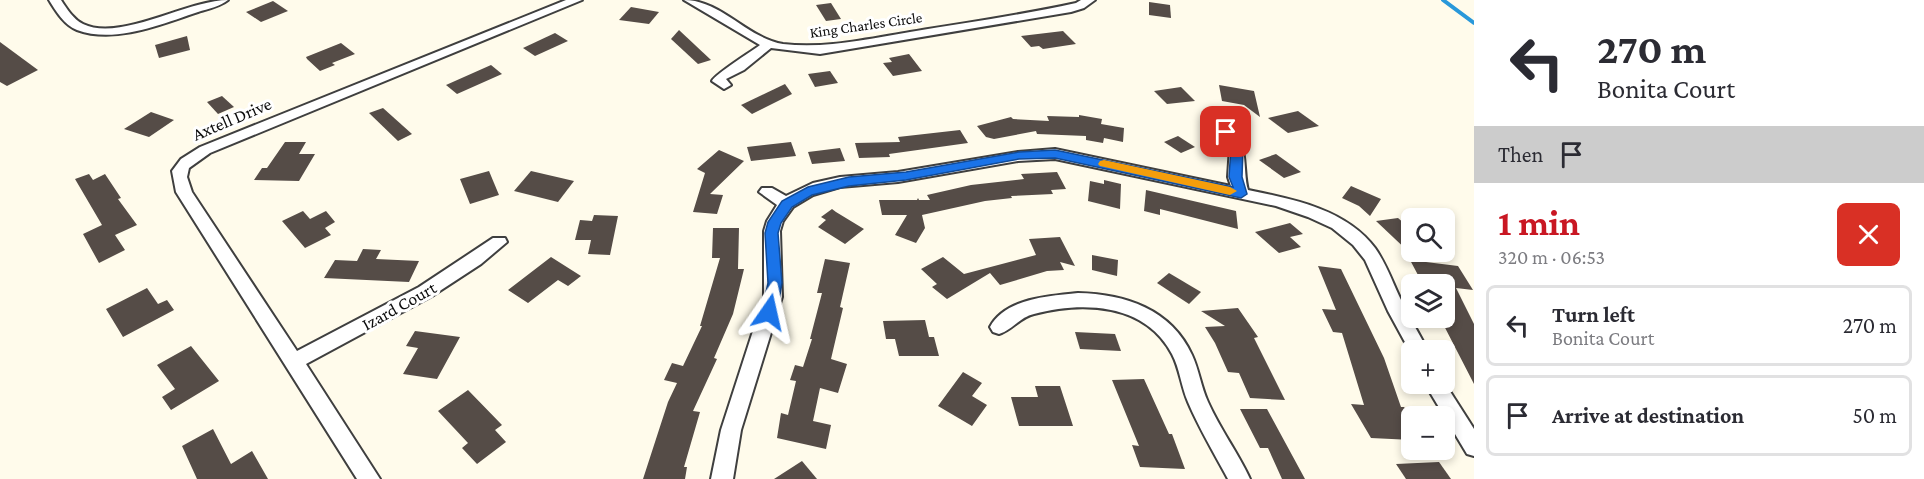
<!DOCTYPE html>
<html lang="en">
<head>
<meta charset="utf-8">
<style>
	:root { --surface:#fff; --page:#f7f7f7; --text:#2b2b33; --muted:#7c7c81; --line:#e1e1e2; --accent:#c91723 }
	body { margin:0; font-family:"Crimson Pro",serif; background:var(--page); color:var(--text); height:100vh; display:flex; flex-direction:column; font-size:22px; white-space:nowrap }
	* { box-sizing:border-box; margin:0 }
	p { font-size:20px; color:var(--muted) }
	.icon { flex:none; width:33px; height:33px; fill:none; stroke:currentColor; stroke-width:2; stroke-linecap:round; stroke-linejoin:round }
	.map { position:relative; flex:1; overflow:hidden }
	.panel { display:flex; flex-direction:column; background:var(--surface); width:450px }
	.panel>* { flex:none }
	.banner { background:#fff; color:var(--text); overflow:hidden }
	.tools { position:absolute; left:1401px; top:208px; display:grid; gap:12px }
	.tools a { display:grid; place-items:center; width:54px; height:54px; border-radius:9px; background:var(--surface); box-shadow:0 3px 9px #0003; font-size:30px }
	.pin { position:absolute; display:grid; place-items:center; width:51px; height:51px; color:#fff; margin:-26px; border-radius:12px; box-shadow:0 3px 9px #0006 }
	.me { position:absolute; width:66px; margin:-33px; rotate:11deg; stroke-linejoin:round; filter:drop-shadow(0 0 4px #0008) }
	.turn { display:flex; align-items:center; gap:21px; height:126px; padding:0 24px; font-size:27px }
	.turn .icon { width:78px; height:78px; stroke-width:2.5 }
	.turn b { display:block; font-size:42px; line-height:51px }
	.then { display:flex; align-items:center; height:57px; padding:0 24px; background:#0003; gap:12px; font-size:22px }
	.round { display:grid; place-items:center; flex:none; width:63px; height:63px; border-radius:9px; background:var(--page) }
	.head { display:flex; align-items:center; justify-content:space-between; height:102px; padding:0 24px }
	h1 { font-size:36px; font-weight:700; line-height:45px; color:var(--accent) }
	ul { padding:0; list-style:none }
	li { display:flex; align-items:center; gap:18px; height:81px; margin:0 12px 9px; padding:0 12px; border:3px solid var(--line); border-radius:9px }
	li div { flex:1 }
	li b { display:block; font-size:22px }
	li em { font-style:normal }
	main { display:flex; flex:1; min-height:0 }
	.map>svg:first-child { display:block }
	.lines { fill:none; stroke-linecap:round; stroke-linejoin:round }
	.stream { stroke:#2998da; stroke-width:4 }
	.building { fill:#554c47 }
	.minor-casing { stroke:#3f3f3f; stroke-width:4 }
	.minor { fill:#fff; fill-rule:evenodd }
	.route { fill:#1a73e8; stroke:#114b97; stroke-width:1.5 }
	.slow { fill:#f59e0b }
	.labels { text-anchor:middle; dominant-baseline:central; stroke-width:6; stroke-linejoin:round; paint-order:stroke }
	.far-street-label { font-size:15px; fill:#0c0c0c; stroke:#fff }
	.street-label { font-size:18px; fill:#0c0c0c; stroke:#fff }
</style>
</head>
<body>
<main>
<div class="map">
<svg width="1474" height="479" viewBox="0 0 1474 479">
	<rect width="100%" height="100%" fill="#fffbeb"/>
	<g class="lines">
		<polyline class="stream" points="1443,0 1474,23"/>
	</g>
	<g class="building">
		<polygon points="273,1 288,11 261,22 246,12"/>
		<polygon points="1149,2 1170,5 1171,18 1149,15"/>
		<polygon points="831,3 841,19 826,21 816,5"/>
		<polygon points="631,7 659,12 649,24 619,20"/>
		<polygon points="679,30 711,60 698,64 671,39"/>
		<polygon points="1063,31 1076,44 1043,49 1039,46 1031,47 1021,36"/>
		<polygon points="555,33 568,41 535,56 523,48"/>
		<polygon points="187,36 190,50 159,58 155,45"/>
		<polygon points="0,42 38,70 7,86 0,82"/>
		<polygon points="341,43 355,54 332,63 335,65 320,71 307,59 306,57"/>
		<polygon points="909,54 922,71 893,76 883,63 892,62 889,58"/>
		<polygon points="491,65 502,74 457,94 446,85"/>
		<polygon points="830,71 838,83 815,87 808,74"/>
		<polygon points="785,84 792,94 752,114 741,105"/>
		<polygon points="1219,85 1254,91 1260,117 1244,105 1222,101"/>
		<polygon points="1181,87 1195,101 1167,104 1154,91"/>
		<polygon points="222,96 234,107 218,114 207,102"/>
		<polygon points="383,108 412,134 398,141 369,113"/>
		<polygon points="1298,111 1319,126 1288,133 1268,118"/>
		<polygon points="151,112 174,120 149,137 124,129"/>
		<polygon points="1079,115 1102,119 1101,124 1124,128 1123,142 1104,138 1103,143 1086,140 1086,136 1037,134 1036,131 994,139 986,137 977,126 1011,117 1013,119 1049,121 1047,116 1079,117"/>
		<polygon points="960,130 968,143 889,154 890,157 859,158 855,143 900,142 898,137"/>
		<polygon points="1178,136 1195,147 1181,153 1164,142"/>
		<polygon points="285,142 306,142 299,154 315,154 299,181 254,180 262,168 267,168"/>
		<polygon points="791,142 796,156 751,161 747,147"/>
		<polygon points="840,148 845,161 812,164 808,152"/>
		<polygon points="719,150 744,161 710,194 723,195 717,214 693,212 705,173 697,169"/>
		<polygon points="1276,154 1301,172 1284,178 1259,160"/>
		<polygon points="489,171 499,195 470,204 460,179"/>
		<polygon points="531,171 574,181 558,202 514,191"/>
		<polygon points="1057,172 1066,189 1051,190 1053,194 1011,196 1012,198 985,201 922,215 925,228 916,243 895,235 907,215 882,215 879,200 917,200 918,198 919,200 930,200 927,195 971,185 1024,179 1021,174"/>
		<polygon points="89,174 93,180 105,174 121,198 118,199 137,225 115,235 125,250 99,263 83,234 102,225 75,179"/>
		<polygon points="1104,180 1121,184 1120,209 1088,201 1090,181 1104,184"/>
		<polygon points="1351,186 1381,199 1370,216 1359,206 1342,198"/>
		<polygon points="1146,190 1236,211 1238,229 1160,209 1160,215 1144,211"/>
		<polygon points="832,209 836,212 864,229 845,244 818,227 826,220 821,217"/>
		<polygon points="303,211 310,219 326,211 335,222 325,228 331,235 305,248 282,221"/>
		<polygon points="594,215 618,216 610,255 588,254 591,240 575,240 580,220 592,221"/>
		<polygon points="1398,218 1412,230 1412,255 1376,221"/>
		<polygon points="1290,223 1303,234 1290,237 1301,247 1279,253 1255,232"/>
		<polygon points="713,228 739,228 738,269 744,269 733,314 714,358 717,359 693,411 700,412 684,467 687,467 685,479 643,479 668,402 677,383 664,380 672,363 683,366 702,326 700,326 720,258 712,258"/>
		<polygon points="1060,237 1075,266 1060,262 1064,270 1047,271 1000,285 990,273 947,299 932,287 937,284 921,269 943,257 964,274 1036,255 1029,239"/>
		<polygon points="363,249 381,250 376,259 419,261 409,282 324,278 335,260 357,261"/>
		<polygon points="1092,255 1118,260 1117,276 1092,270"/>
		<polygon points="551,257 581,276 568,286 558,280 528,303 508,290"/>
		<polygon points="825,259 850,263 840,307 843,308 831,359 847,364 838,393 820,388 813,421 831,425 826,449 777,438 781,413 788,415 796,381 790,380 795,365 803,367 812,339 810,339 822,293 817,293"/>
		<polygon points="1410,260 1458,266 1473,290 1456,288 1474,324 1474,384 1440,318 1444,318 1444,285 1433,285 1428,277 1418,275"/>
		<polygon points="1318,266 1341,269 1384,358 1401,407 1404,407 1412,418 1412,440 1371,438 1351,404 1364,405 1342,333 1333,332 1322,309 1336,310"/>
		<polygon points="1169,273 1201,292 1189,304 1157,283"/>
		<polygon points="147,288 158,304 167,300 174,310 123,337 106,309"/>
		<polygon points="1238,308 1258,337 1254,338 1285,400 1250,398 1239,373 1228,372 1215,343 1205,327 1225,326 1201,311"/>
		<polygon points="925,320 929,337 934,337 939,356 899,356 895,339 886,339 883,321"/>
		<polygon points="415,331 460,337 437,379 403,374 418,348 406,346"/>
		<polygon points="1075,332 1115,334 1121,351 1080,349"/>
		<polygon points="191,346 219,381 171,410 162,397 175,389 157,365"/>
		<polygon points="963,372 982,383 972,396 987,405 972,426 938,406"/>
		<polygon points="1144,379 1169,434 1172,434 1185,469 1140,467 1132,445 1139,446 1112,380"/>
		<polygon points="1035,386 1060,386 1073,426 1019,426 1011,397 1038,397"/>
		<polygon points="468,390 502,425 495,430 506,442 477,464 462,448 468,443 438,411"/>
		<polygon points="1240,409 1267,409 1305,479 1282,479 1268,448 1260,448"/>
		<polygon points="213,429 231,464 252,451 268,479 197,479 182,446"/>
		<polygon points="802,461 817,479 774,479"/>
		<polygon points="1439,462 1451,479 1406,479 1396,464"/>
	</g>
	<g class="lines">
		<g class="minor-casing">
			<g id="minor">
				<path d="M 49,0 L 61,0 C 67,9 73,19 83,24 C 120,42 187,0 228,0 C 221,6 208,9 198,12 C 162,24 115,44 77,30 C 64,25 56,11 49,0 Z"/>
				<polygon points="566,0 582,0 210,153 189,168 187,177 192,192 297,351 419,287 493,238 505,238 507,242 481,264 432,296 306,364 380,479 357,479 176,192 172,171 181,159 200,147"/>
				<path d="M 684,0 C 721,0 747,38 783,44 C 825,49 868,39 910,32 C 965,23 1021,15 1076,3 L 1081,0 L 1095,0 L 1084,8 L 1071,12 L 820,54 L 771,48 L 744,70 L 726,79 L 731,85 L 724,89 L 712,81 C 715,74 751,52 760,45 Z"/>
				<path d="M 1226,128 C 1250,134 1242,171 1248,190 C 1292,199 1346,209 1375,248 C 1387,265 1393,284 1402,302 C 1410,319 1420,335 1428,351 L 1412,351 L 1412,355 L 1388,311 L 1365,260 L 1353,245 L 1332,228 L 1308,217 L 1276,206 L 1055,159 L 1018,161 L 898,182 L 840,187 L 813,195 L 793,207 L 783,221 L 780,231 L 782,297 L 741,430 L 733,479 L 711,479 L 721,430 L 764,297 L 764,231 L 767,221 L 777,205 L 759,192 L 762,188 L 772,188 L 786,196 L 813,183 L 840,177 L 898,172 L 1018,152 L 1055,149 L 1231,186 L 1228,177 L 1230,147 L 1219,132 Z"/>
				<path d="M 1078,293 C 1125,294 1171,309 1192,355 C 1199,370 1201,387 1208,402 C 1220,429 1238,453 1250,479 L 1228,479 C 1214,453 1199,428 1188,402 C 1181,386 1180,369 1172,354 C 1145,303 1083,301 1034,314 C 1020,317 1012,330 999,334 L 993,332 L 990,327 C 1005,298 1050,296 1078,293 Z"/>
				<polygon points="1444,382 1474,429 1474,456 1467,454 1425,384"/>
			</g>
		</g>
		<use href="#minor" class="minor"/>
	</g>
	<polygon class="route" points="1226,129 1230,130 1243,147 1242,177 1247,194 1241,198 1055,158 1019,159 906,180 849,186 812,195 792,207 781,223 778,233 782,283 777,312 775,316 764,316 762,312 768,283 765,233 768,222 782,201 808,187 849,177 906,172 1019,152 1055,150 1233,187 1229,177 1231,148 1220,132"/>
	<polygon class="slow" points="1104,160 1230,187 1237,191 1230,195 1100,166 1098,164 1100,161"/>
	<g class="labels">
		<g class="far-street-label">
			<text transform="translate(866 25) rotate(-8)">King Charles Circle</text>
		</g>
		<g class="street-label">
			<text transform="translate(232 119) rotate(-23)">Axtell Drive</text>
			<text transform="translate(399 306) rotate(-29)">Izard Court</text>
		</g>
	</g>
</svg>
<div class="tools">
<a><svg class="icon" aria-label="search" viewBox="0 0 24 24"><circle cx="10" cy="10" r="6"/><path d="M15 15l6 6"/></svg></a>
<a><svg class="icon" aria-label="layers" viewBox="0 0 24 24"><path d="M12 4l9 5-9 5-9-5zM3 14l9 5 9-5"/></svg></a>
<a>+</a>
<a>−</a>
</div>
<div class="pin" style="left:1226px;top:132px;background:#d93025"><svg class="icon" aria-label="arrive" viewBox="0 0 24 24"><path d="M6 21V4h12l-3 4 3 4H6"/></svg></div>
<svg class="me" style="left:769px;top:312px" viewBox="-20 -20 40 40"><path d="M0-17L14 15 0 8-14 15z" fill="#1a73e8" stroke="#fff" stroke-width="4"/></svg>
</div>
<section class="panel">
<div class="banner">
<div class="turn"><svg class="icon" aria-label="left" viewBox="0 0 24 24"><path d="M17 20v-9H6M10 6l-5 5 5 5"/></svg><div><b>270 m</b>Bonita Court</div></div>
<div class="then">Then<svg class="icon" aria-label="arrive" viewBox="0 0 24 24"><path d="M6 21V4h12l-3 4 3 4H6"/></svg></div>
</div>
<div class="head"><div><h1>1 min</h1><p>320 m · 06:53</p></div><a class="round" style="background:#d93025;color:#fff"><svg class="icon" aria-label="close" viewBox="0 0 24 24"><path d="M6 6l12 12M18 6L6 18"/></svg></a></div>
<ul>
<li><svg class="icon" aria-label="left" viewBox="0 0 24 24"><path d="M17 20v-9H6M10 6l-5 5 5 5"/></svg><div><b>Turn left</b><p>Bonita Court</p></div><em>270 m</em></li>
<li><svg class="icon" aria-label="arrive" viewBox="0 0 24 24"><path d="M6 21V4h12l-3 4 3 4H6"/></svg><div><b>Arrive at destination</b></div><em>50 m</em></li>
</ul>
</section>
</main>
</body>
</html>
